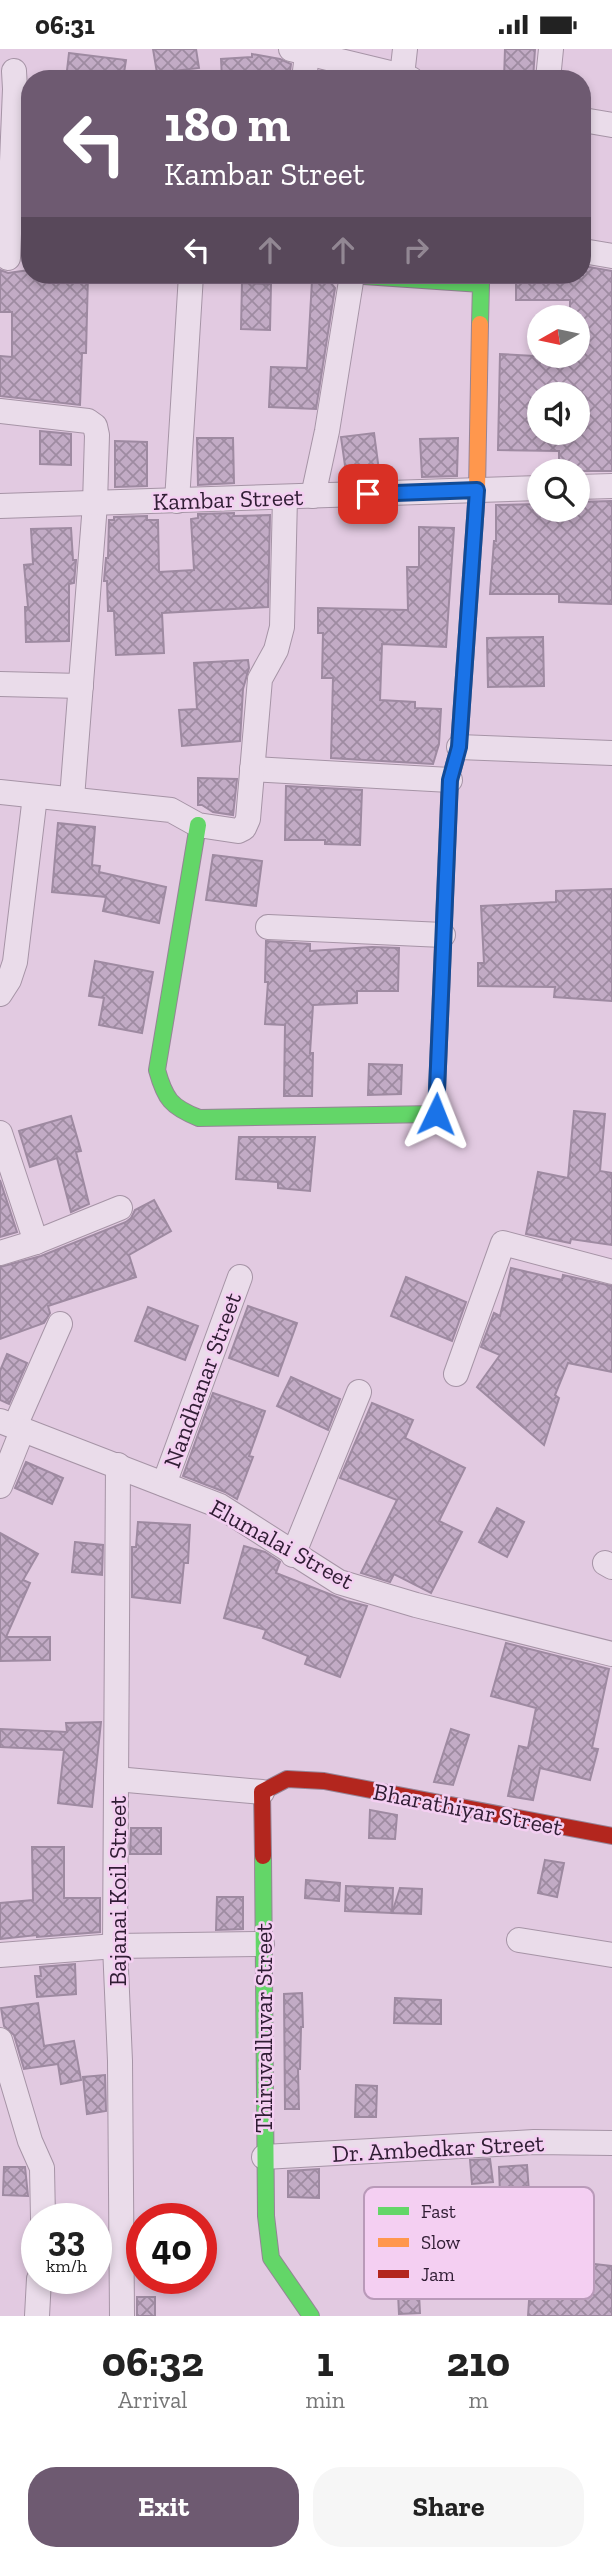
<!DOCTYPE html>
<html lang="en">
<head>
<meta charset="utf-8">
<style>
	:root { --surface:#fff; --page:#f6f6f6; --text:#222; --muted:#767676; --accent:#6e5a71 }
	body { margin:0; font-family:"Zilla Slab",serif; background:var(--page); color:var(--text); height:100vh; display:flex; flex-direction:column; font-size:26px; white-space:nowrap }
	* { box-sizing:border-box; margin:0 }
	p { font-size:23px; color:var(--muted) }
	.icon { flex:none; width:38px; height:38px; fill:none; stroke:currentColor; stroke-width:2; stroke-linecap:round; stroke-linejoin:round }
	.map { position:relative; height:2267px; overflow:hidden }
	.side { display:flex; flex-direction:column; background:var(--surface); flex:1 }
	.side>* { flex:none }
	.guide { position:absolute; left:21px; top:21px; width:570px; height:214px; border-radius:28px; box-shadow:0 4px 10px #0003; background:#6e5a71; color:#fff; overflow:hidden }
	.needle { width:46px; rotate:261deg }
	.controls { position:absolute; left:527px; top:256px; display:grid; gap:14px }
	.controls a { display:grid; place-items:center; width:63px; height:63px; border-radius:50%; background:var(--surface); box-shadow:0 4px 10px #0003; font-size:35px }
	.speed { position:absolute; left:21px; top:2154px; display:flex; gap:14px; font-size:35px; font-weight:700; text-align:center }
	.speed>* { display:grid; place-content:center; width:91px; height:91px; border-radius:50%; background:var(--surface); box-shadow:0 4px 10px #0003; line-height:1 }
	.speed small { font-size:18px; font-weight:400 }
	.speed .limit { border:10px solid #d22; background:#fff; color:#111 }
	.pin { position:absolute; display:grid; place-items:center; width:60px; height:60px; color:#fff; margin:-30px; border-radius:14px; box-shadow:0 4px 10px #0006 }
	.me { position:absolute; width:77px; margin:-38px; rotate:2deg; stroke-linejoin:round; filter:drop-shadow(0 0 5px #0008) }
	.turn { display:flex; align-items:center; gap:24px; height:147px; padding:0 28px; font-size:32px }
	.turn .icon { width:91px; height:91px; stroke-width:2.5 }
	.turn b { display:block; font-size:49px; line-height:60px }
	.lanes { display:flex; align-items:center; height:66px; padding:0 28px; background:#0003; justify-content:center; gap:35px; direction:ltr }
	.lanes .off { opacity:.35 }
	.eta { display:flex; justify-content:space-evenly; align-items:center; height:119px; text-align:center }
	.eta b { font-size:42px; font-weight:700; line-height:49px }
	.button { display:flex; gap:14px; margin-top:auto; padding:14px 28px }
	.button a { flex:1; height:80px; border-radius:28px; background:var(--accent); color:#fff; font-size:28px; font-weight:700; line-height:80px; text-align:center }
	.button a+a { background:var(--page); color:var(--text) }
	.status { display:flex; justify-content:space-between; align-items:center; height:49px; padding:0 35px; background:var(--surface); direction:ltr }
	.status svg { height:19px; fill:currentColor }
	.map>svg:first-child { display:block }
	.building { fill:url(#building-cross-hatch); stroke:#9e8aa1; stroke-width:2; fill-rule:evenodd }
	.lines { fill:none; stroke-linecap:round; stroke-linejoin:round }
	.street-casing { stroke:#a694a6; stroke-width:26 }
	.fast-casing { stroke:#958496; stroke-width:18 }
	.slow-casing { stroke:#958496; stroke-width:18 }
	.jam-casing { stroke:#958496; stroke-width:18 }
	.street { stroke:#eadcea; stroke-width:24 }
	.fast { stroke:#63d668; stroke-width:16 }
	.slow { stroke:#ff974d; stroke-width:16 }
	.jam { stroke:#b3261e; stroke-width:16 }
	.route-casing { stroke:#114b97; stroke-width:18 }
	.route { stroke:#1a73e8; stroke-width:12 }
	.labels { text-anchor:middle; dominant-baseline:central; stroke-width:5; stroke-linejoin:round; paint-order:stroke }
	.street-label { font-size:24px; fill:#301d34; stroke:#f4cff2 }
	.key { fill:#f4cff2; stroke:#b99ab9; stroke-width:2 }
	.key-label { font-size:19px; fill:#301d34 }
</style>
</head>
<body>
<div class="status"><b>06:31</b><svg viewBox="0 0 49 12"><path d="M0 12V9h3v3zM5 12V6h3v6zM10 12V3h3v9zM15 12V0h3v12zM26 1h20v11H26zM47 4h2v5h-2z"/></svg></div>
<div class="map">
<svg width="612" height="2267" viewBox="0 0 612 2267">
	<defs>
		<pattern id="building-cross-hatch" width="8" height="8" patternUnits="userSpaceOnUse" patternTransform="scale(1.75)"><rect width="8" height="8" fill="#c2abc5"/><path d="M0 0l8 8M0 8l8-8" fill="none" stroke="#9e8ba1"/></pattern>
	</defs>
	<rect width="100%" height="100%" fill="#e2cae1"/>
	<g class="building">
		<polygon points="153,0 196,0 199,19 157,24"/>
		<polygon points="505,0 535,0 533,30 504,30"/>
		<polygon points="69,4 126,11 123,30 66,30"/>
		<polygon points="252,5 280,10 291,15 289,30 222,30 221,10 252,8"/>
		<path d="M 583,217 L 612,222 L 612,422 L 559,422 L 559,402 L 498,401 L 500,305 L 571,309 L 571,306 L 578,306 L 578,268 L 570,268 L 570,251 L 516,251 L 516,226 L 583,226 ZM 539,345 L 578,345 L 578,383 L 539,383 Z"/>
		<polygon points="0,221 8,224 30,221 30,226 88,226 86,304 82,304 80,356 0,347 0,307 12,308 12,263 0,263"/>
		<polygon points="312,232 330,233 335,239 316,360 269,358 271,318 307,319"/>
		<polygon points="242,234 271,235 270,281 241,280"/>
		<polygon points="40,382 71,385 71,416 40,415"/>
		<polygon points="374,384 380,429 347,431 341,388"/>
		<polygon points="197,389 233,389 234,434 198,436"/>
		<polygon points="458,389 457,427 422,428 420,390"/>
		<polygon points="115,392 147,393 147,437 115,438"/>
		<polygon points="612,452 612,555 559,553 559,545 490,545 494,492 496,492 496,456 539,455 539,460 578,460 578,453"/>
		<polygon points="234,464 234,467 270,466 268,558 162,564 164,604 116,606 114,562 108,562 107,532 104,532 106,509 108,509 109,471 114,471 114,468 147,467 147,471 158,471 159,523 194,521 191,470 198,469 198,465"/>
		<polygon points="419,478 454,479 446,598 382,595 380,651 415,653 415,659 441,660 439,695 433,715 331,709 333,629 322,629 323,584 318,584 318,559 408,561 407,518 419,518"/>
		<polygon points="71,479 73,511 76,511 74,534 69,535 69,592 26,593 25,558 28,558 24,516 33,515 31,480"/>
		<polygon points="543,588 544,637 488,638 487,589"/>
		<polygon points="248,611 249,619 243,640 240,692 182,697 179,661 197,660 194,614"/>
		<polygon points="198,729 237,730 233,766 213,763 202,756 198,756"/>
		<polygon points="286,737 362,741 360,796 325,795 325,791 285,791"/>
		<polygon points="58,774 95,778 92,816 100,817 99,823 166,838 159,874 103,862 106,848 52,843"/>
		<polygon points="213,806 262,812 256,857 206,851"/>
		<polygon points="612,840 612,952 554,948 555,938 478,937 478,914 484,914 481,857 556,853 556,842"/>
		<polygon points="266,892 310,895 310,902 372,898 399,899 398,942 357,942 357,954 313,956 310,1004 313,1004 312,1047 284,1047 285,976 265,975 268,933 265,933"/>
		<polygon points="95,912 153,923 142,984 99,976 104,949 89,947"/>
		<polygon points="369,1015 402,1016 401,1045 368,1046"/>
		<polygon points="574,1062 605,1065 600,1122 612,1124 612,1196 571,1190 570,1194 526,1185 538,1123 568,1129"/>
		<polygon points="71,1067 81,1102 76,1103 89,1155 71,1163 57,1109 30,1118 19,1082"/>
		<polygon points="239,1088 315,1088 310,1142 278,1139 278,1133 236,1130"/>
		<polygon points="0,1131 17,1183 0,1188"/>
		<polygon points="154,1151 171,1182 129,1206 136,1228 48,1257 50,1264 44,1274 0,1290 0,1218 41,1207 126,1173 131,1169 135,1161"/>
		<polygon points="511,1219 562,1231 563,1226 612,1237 612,1323 568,1314 555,1346 559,1349 544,1396 477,1338 500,1306 481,1298 494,1264 500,1267"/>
		<polygon points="406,1228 466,1253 452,1292 391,1267"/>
		<polygon points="248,1257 297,1274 278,1327 229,1309"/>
		<polygon points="148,1258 198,1277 185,1311 135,1292"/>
		<polygon points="7,1305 27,1314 9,1355 0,1351 0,1322"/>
		<polygon points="291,1328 340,1350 328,1381 277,1357"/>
		<polygon points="213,1344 265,1362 249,1407 253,1408 237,1450 225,1443 183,1427"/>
		<polygon points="372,1354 413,1371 405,1389 465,1419 439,1472 462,1483 431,1544 394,1525 390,1533 361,1524 397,1451 340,1429"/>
		<polygon points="26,1413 63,1429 52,1455 15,1439"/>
		<polygon points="497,1459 524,1473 507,1508 479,1493"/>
		<polygon points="138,1473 190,1476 188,1514 184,1514 180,1554 132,1548 132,1498 136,1498"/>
		<polygon points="0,1484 38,1505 23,1531 30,1534 6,1588 50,1588 50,1611 0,1612"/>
		<polygon points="75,1493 103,1496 102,1526 72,1523"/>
		<polygon points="244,1497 265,1503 280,1513 276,1524 347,1552 367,1557 340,1628 305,1615 308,1607 263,1589 266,1581 224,1569"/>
		<polygon points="506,1594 609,1620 592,1699 598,1700 590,1731 540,1719 533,1751 508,1747 519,1697 528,1699 536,1659 491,1647"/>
		<polygon points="101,1673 92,1758 58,1754 64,1701 0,1698 0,1680 67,1683 66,1674"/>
		<polygon points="451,1680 469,1686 453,1736 434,1733"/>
		<polygon points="370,1761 397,1766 395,1790 369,1789"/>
		<polygon points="131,1779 161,1779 161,1805 130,1805"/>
		<polygon points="32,1798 64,1798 64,1849 100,1849 100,1883 37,1888 37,1886 0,1890 0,1854 33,1851"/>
		<polygon points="545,1811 564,1814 557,1848 538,1844"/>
		<polygon points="306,1831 340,1834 339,1852 305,1849"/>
		<polygon points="346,1837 393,1839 392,1864 345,1862"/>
		<polygon points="400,1839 422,1840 421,1865 392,1864"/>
		<polygon points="217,1848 243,1848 243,1880 216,1881"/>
		<polygon points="75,1915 76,1945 37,1948 35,1927 41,1927 40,1918"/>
		<polygon points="302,1944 303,1978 301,1978 300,2020 298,2020 299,2060 285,2060 284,1945"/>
		<polygon points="395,1949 441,1951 441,1975 394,1974"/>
		<polygon points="38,1954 44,1997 74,1992 81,2031 61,2035 58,2015 24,2020 14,1986 4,1977 1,1959"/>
		<polygon points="105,2026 106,2062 87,2065 83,2028"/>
		<polygon points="356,2036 377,2037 376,2068 355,2068"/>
		<polygon points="490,2110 493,2133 472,2135 470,2111"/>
		<polygon points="527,2116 529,2143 500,2145 499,2118"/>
		<polygon points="4,2118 25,2118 28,2147 3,2146"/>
		<polygon points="319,2120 319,2149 288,2148 288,2122"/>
		<polygon points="568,2212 612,2217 612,2267 528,2267 530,2237 565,2241"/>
		<polygon points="397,2224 418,2226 420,2264 399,2265"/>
		<rect x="137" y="2248" width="18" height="19"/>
	</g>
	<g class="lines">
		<g class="street-casing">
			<g id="street">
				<polyline points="291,0 402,27"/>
				<polyline points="405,0 402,27 411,30"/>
				<polyline points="304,30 307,6"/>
				<polyline points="548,30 551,0"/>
				<polyline points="583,71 612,76"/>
				<polyline points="583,202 612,207"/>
				<polyline points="8,209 15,40 14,22"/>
				<polyline points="0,362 88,372 95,377 97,386 95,455 72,749"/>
				<polyline points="578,438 612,437"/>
				<polyline points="313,447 327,382 352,226"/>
				<polyline points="177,452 191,226"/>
				<polyline points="0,457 539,439"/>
				<polyline points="0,635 81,637"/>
				<polyline points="459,698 612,704"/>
				<polyline points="252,720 450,731"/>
				<polyline points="0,743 171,761 198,776 238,782 244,779 248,770 260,630 276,601 282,578 285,448"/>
				<polyline points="268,878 443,886"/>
				<polyline points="0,945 9,931 15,913 35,747"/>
				<polyline points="0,1084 36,1193"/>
				<polyline points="0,1204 36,1193 120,1159"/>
				<polyline points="456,1325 503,1194 612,1223"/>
				<polyline points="0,1372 220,1457 339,1533 416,1556 612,1605"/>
				<polyline points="15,1377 60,1275"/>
				<polyline points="118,1416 115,1897 120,2012 122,2267"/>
				<polyline points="164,1435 240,1228"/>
				<polyline points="0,1437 22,1382"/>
				<polyline points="293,1506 359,1343"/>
				<polyline points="605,1514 612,1518"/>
				<polyline points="116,1730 262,1743"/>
				<polyline points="519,1891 612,1906"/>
				<polyline points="0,1906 115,1897 262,1895"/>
				<polyline points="0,1991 30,2092 42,2119 43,2170"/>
				<polyline points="264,2108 534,2093 612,2094"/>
				<polyline points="37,2267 39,2230"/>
			</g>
		</g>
		<g class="fast-casing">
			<g id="fast">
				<polyline points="349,226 481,235 480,275"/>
				<path d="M 198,776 L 157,1021 C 165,1050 171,1058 199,1069 L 436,1065 L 449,752"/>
				<polyline points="263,1807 266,2167 271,2209 311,2267"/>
			</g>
		</g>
		<g class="slow-casing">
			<polyline id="slow" points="449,752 450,731 459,698 477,441 480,275"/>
		</g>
		<g class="jam-casing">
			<polyline id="jam" points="263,1807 262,1743 287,1730 324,1732 612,1787"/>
		</g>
		<use href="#street" class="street"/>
		<use href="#fast" class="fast"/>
		<use href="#slow" class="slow"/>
		<use href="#jam" class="jam"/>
	</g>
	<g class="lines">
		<g class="route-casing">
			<polyline id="route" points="368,445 477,441 459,698 450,731 436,1065"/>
		</g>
		<use href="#route" class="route"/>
	</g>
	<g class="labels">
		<g class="street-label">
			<text transform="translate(228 450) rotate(-2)">Kambar Street</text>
			<text transform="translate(202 1331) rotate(-70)">Nandhanar Street</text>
			<text transform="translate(282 1495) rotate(29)">Elumalai Street</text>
			<text transform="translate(468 1760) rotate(11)">Bharathiyar Street</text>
			<text transform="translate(117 1842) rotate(-90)">Bajanai Koil Street</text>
			<text transform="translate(263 1979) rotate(-90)">Thiruvalluvar Street</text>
			<text transform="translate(438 2099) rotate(-3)">Dr. Ambedkar Street</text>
		</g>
	</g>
	<rect x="364" y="2138" width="230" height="112" rx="10" class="key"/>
	<rect x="378" y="2158" width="31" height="8" fill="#63d668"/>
	<rect x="378" y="2189" width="31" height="9" fill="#ff974d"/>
	<rect x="378" y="2221" width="31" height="8" fill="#b3261e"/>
	<g class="key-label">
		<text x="421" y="2169">Fast</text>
		<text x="421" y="2200">Slow</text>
		<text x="421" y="2232">Jam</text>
	</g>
</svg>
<div class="controls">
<a><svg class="needle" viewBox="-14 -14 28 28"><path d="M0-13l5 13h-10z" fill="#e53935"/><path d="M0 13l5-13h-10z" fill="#767676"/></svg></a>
<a><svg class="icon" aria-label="sound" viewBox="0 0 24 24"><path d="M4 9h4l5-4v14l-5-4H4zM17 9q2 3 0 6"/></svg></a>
<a><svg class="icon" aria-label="search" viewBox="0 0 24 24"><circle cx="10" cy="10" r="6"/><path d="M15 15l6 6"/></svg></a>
</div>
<div class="speed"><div>33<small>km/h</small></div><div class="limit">40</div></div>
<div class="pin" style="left:368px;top:445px;background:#d93025"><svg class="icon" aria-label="arrive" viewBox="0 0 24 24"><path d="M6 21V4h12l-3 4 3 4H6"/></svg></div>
<svg class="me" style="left:436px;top:1065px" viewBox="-20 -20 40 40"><path d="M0-17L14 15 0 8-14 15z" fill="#1a73e8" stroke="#fff" stroke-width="4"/></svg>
<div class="guide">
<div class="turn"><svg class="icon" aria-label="left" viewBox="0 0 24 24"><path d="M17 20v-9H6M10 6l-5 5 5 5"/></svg><div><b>180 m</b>Kambar Street</div></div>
<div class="lanes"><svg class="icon" aria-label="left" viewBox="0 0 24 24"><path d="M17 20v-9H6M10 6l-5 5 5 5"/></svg><svg class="icon off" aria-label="ahead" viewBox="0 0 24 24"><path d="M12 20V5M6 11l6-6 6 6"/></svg><svg class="icon off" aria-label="ahead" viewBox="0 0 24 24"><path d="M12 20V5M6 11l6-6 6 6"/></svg><svg class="icon off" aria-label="right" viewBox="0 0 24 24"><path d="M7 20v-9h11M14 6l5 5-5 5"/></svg></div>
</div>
</div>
<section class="side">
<div class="eta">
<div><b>06:32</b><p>Arrival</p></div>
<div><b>1</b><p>min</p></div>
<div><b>210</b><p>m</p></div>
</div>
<div class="button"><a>Exit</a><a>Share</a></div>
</section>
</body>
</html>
